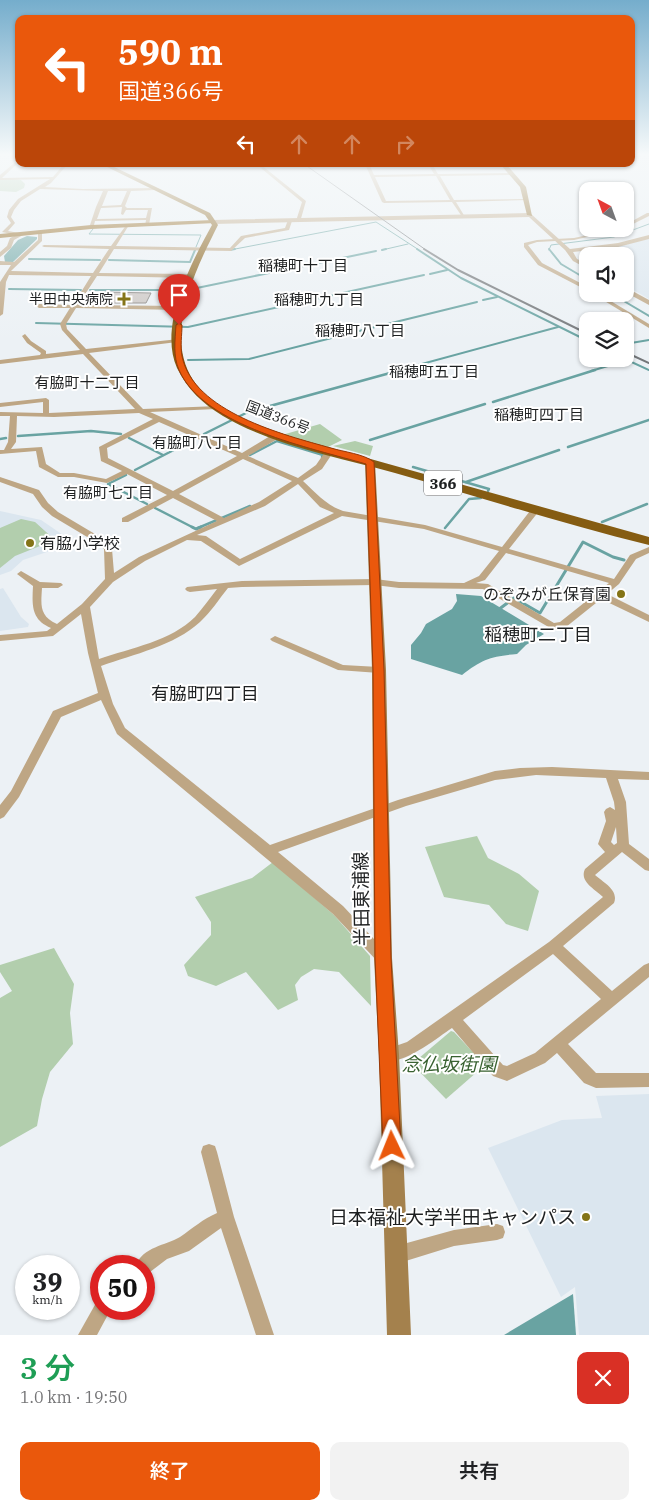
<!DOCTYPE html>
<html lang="ja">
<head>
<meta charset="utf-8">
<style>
	:root { --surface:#fff; --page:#f2f2f2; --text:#202124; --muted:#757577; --accent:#ea580c }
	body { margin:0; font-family:"IBM Plex Serif","Noto Sans JP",serif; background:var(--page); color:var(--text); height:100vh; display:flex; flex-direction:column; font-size:19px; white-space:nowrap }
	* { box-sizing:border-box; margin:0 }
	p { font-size:16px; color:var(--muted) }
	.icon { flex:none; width:28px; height:28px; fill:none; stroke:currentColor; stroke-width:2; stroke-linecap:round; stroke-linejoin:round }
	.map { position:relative; height:1335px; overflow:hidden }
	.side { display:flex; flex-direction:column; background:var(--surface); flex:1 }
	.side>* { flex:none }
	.top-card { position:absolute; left:15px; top:15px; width:620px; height:152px; border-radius:10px; box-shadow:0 1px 4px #0004; background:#ea580c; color:#fff; overflow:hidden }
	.needle { width:32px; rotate:319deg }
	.controls { position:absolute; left:579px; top:182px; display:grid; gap:10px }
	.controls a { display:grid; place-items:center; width:55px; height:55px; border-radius:10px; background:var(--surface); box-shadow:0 1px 4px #0004; font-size:25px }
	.speed { position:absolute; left:15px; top:1255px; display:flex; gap:10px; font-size:25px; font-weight:700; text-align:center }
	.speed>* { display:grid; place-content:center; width:65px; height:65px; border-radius:50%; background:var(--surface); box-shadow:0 1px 4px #0004; line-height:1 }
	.speed small { font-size:12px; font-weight:400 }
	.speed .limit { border:8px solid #d22; background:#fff; color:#111 }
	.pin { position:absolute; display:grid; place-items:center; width:42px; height:42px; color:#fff; margin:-51px -21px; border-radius:50% 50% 50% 0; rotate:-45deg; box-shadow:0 0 5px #0007 }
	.pin .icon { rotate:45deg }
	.me { position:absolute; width:55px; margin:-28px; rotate:358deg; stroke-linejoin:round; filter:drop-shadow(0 0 4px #0008) }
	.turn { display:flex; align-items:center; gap:18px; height:105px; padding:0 20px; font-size:22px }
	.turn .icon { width:65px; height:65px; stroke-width:2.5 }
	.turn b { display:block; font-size:35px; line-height:42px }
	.lanes { display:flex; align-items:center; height:48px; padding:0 20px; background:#0003; justify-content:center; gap:25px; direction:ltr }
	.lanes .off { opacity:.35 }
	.round { display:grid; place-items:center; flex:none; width:52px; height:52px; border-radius:10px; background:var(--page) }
	.overview { display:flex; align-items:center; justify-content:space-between; height:85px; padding:0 20px }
	h1 { font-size:30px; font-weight:600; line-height:38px; color:#1e9e55 }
	.cta { display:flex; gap:10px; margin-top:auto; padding:10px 20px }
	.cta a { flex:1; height:58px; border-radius:10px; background:var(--accent); color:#fff; font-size:20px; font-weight:600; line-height:58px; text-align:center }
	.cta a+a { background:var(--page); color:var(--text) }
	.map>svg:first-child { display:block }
	.built { fill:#dbe6ef }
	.green { fill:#b2cead }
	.water { fill:#69a3a2 }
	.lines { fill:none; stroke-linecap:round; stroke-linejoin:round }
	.stream-far3 { stroke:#69a3a2; stroke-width:1 }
	.stream-far2 { stroke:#69a3a2; stroke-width:2 }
	.stream-far1 { stroke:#69a3a2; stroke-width:2.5 }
	.stream { stroke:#69a3a2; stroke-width:3 }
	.building { fill:#ccc7c4; stroke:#888481 }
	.minor { fill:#bea684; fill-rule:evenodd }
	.tertiary { fill:#bea684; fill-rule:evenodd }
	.secondary { fill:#a4814d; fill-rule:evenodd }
	.primary { fill:#91661d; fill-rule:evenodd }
	.trunk { fill:#855c12; fill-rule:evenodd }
	.rail-far1 { stroke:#74777a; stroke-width:1 }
	.rail { stroke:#74777a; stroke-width:2 }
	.route { fill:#ea580c; stroke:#983908 }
	.poi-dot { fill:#847417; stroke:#fff; stroke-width:2 }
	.labels { text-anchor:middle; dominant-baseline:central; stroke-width:4; stroke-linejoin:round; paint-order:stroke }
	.far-poi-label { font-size:14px; fill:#1e2021; stroke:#fff; text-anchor:end }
	.far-street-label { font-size:14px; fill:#1e2021; stroke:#fff }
	.far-neighbourhood-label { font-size:15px; fill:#1e2021; stroke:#fff }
	.shield { fill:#fff; stroke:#626364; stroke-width:1 }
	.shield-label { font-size:15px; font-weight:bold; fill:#1e2021 }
	.poi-label { font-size:16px; fill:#1e2021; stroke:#fff; text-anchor:start }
	.neighbourhood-label { font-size:18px; fill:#1e2021; stroke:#fff }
	.near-street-label { font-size:19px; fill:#1e2021; stroke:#fff }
	.near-park-label { font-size:19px; font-style:italic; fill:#396231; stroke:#fff }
	.near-poi-label { font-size:19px; fill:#1e2021; stroke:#fff; text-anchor:end }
</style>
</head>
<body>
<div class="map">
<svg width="649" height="1335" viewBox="0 0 649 1335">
	<rect width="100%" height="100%" fill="#ecf1f5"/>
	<g class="built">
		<polygon points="649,239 649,299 625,285 625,256 588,256 587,263 580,259 581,254"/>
		<polygon points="0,511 41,520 66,537 53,550 23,560 11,571 0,575"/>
		<polygon points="3,588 21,617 29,624 28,627 0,631 0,589"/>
		<polygon points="649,1094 649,1335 579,1335 575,1287 561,1297 488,1148 562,1120 602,1118 596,1096"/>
	</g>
	<g class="green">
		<polygon points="9,178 21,180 25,184 24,188 16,192 0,191 0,179"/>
		<polygon points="320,424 342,440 328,447 282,435"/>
		<polygon points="355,441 373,446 370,456 333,446"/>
		<polygon points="21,519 35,522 55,540 15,556 0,568 0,528"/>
		<polygon points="477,836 488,858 519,874 539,891 528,931 506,924 489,905 444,897 425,847"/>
		<polygon points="273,862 334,915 370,956 371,1006 339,972 314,969 301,977 295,985 298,1000 278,1010 246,972 216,986 188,976 184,965 211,935 211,922 195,897 252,878"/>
		<polygon points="54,948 74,984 70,1013 73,1044 50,1072 42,1099 37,1126 0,1147 0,998 12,991 0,972 0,965"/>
		<polygon points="451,1031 454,1032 485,1065 446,1099 412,1064"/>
	</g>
	<g class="water">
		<polygon points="27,236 37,237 37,239 13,262 5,262 4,256 18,240"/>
		<path d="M 456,594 L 481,596 L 544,634 L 526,645 L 517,654 C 492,656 482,659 462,675 L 411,659 L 411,645 L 421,633 L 426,624 L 452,609 L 457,601 Z"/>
		<polygon points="573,1294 576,1335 504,1335"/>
	</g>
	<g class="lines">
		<g class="stream-far3">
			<polyline points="93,229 89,234 201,235 196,247"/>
			<polyline points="230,250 376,222 419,250"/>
			<polyline points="382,250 408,244"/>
			<polyline points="549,250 551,245 614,237 649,224"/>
		</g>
		<g class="stream-far2">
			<polyline points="417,249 461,278 588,341"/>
			<polyline points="549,249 561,264 588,280"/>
			<polyline points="230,250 235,249"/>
			<polyline points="382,250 386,249"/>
			<polyline points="29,259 100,260"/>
			<polyline points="109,260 190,262 195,250"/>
			<polyline points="275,272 376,251"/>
			<polyline points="430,274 447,270"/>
			<polyline points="9,289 81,290"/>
			<polyline points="192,289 269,273"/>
			<polyline points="90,290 181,290"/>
			<polyline points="612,294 649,316"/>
			<polyline points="483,300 497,297"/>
			<polyline points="36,323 188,327 424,275"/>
			<polyline points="371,328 477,302"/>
			<polyline points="625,344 649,340"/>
			<polyline points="625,359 649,370"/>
			<polyline points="188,360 249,359 363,330"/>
			<polyline points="396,371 558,327"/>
			<polyline points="591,371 628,360"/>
		</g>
		<g class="stream-far1">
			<polyline points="493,402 595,370"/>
			<polyline points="204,434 248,412 401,370"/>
			<polyline points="18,436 91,431 121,434"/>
			<polyline points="129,438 163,455"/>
			<polyline points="0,439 6,438"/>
			<polyline points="370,440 485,404"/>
			<polyline points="568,447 649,420"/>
			<polyline points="250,455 277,441 323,455 322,457"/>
			<polyline points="413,467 489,489 488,491"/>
			<polyline points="135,470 195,439"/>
			<polyline points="126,475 108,484 147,504"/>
			<polyline points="466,482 559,450"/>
			<polyline points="155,508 194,528"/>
			<polyline points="602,522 647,504"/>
			<polyline points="198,528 250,506"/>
			<polyline points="445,528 469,499 481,498"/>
		</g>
		<g class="stream">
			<polyline points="192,527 196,529 201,527"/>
			<polyline points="498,610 514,598 540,613 583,542 613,557 624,560"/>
		</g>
	</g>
	<polygon class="building" points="104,292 151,293 146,303 112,303 113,301 98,301"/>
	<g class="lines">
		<g class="minor">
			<path d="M 19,159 L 19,162 L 2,178 L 53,177 L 64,164 L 68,164 L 51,183 L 45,187 L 83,189 L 156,188 L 155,190 L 131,191 L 125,206 L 127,208 L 152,208 L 149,225 L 145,226 L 146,220 L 95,221 L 94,225 L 90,225 L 96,207 L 103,191 L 40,189 L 21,201 L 14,210 L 11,217 L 15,223 L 8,231 L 25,234 L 14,240 L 11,248 L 0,257 L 0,252 L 7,246 L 10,238 L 16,235 L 2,232 L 11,223 L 7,217 L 9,210 L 18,199 L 50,179 L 0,180 L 0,175 ZM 108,191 L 127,191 L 121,205 L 102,206 ZM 122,207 L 121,214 L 123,215 L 126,210 L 148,210 L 146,218 L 97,219 L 101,208 Z"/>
			<polygon points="256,164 260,164 306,201 300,222 296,221 302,202"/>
			<path d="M 365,164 L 369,164 L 374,175 L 434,174 L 428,164 L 432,164 L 438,174 L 511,173 L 512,175 L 440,176 L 454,200 L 526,199 L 528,200 L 456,202 L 465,217 L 463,218 L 452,202 L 384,203 L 382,202 ZM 436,176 L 450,200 L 386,201 L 375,177 Z"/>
			<polygon points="647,213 649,213 649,216 625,228 625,225"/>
			<path d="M 288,220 L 292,221 L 289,230 L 245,238 L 231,251 L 114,249 L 99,273 L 191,274 L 194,276 L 191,278 L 97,276 L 78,305 L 181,306 L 184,308 L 181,310 L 76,308 L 66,324 L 67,329 L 86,349 L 179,339 L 180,340 L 177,342 L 89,353 L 143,409 L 218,406 L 219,407 L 216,409 L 150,412 L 242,453 L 275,433 L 281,433 L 281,437 L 248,456 L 298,478 L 316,465 L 327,449 L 333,449 L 334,451 L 322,469 L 303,481 C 316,493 326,505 343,511 L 425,525 L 502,547 L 533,507 L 539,507 L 539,511 L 509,549 L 614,579 L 630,555 L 649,547 L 649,553 L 636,559 L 619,584 L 607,594 L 649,615 L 649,622 L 601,599 L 566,627 L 552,629 L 483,589 L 399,588 L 375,585 L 242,587 L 228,588 C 219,599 211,612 200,622 C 174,646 134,654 101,666 L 113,704 L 125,728 L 270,845 L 398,800 L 495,771 L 520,768 L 552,767 L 649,772 L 649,780 L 618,779 L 626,802 L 629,844 L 649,859 L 649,871 L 645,870 L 622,852 L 595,875 C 604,883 619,890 614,903 L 563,946 L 612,991 L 644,965 L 649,963 L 649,977 L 568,1044 L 596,1073 L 649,1073 L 649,1087 L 596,1088 L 584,1083 L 557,1053 L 545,1063 L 507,1081 L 493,1076 L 452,1028 C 437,1038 401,1067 384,1060 L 382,1055 L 384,1050 L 407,1042 L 549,942 L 603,897 C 595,889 579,882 585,869 L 605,852 L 598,844 L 606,821 L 604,812 L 606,809 L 610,807 L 615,810 L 614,802 L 606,778 L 536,775 L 495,780 L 406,806 L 278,852 L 343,906 L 388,954 L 390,958 L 388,962 L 383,964 L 378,962 L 333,914 L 117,734 L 101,700 L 61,717 L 19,797 L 4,817 L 0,819 L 0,805 L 11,791 L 53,711 L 98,693 L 88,653 L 81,614 L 53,636 L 0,641 L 0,635 L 47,631 L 51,628 C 31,620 32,605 33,586 L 17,574 L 21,571 L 40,582 L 61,583 L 63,585 L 58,588 L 42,588 C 41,605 39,616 57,624 L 82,604 L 105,579 L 104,549 L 99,544 L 52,516 L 42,507 L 33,494 L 0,482 L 0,477 L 39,490 L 48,503 L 58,512 L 105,540 L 112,549 L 114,573 L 139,557 L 217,521 L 173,498 L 128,522 L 122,522 L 122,518 L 167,495 L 127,474 L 107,483 L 74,477 L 58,477 L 39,467 L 36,451 L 0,454 L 0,450 L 4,450 L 8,442 L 10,416 L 0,416 L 0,412 L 43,413 L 43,402 L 0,407 L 0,403 L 46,398 L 49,400 L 49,413 L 135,409 L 83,354 L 0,364 L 0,360 L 40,355 L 41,353 L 27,343 L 22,336 L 25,334 L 31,341 L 46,351 L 46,354 L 80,350 L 62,330 L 60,324 L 70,308 L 39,308 L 36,306 L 39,304 L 73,305 L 91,276 L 9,275 L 6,282 L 3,314 L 0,316 L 0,282 L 11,265 L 0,265 L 0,261 L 14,262 L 38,240 L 38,232 L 40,231 L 42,232 L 42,241 L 11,271 L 93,273 L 109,249 L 44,247 L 42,246 L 44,245 L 111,246 L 127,224 L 129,225 L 116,246 L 230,248 L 241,236 L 285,228 ZM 139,413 L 153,419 L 99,447 L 101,461 L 122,471 L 106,479 L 74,473 L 60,473 L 46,464 L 42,447 L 11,449 L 16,442 L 17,416 L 54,417 ZM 159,422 L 237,456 L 173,491 L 108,458 L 107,448 ZM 243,459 L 292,481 L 259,502 L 224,518 L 179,494 ZM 298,484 L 320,507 L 334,513 L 240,559 L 206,536 L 197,535 L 265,506 ZM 342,516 L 424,529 L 499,551 L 479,576 L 464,583 L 399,582 L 375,579 L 242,581 L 187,587 L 185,589 L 187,591 L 190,592 L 217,589 C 210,598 203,608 195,617 C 171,641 131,648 99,659 L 90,607 L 113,582 L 145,561 L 187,540 L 201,541 L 239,566 ZM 506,553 L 609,583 L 560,622 L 554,623 L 488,584 L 476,583 L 485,580 ZM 616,827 L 617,843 L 614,845 L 611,842 ZM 553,954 L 601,999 L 535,1053 L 507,1066 L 503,1065 L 463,1020 Z"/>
			<polygon points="615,229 622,229 574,240 537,242 528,245 542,263 588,287 588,291 538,265 524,247 524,243 537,240 574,238"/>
			<polygon points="593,294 599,294 649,324 649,328"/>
			<polygon points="275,636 343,665 379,667 384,670 379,673 338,670 272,641 270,639"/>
			<path d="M 209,1144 L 215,1146 L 217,1152 L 234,1217 L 274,1335 L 256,1335 L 221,1228 L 189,1251 L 167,1259 L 150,1272 L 144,1275 L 144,1266 L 135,1266 C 144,1246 165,1246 180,1237 C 193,1228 203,1219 217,1213 L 201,1152 L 203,1146 Z"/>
			<polygon points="497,1224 503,1226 505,1232 503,1238 497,1240 454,1246 396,1264 390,1261 387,1255 390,1249 396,1246 454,1230"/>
			<polygon points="101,1300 101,1309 111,1309 97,1335 78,1335 96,1303"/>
		</g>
		<g class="tertiary">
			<polygon points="530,213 570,249 618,243 649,235 649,239 618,247 573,252 577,259 588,264 588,269 573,261 565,250 529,217 213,224 210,222 213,220"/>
			<polygon points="625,287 649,300 649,305 625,292"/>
		</g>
		<polygon class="secondary" points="370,459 375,462 386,670 392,958 399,1055 411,1335 387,1335 379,1055 374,958 372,670 365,462"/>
		<polygon class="primary" points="213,220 216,222 215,223 91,229 0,238 0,234 91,225"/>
		<g class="trunk">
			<path d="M 101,164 L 108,164 L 210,213 L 218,225 C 196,269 163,333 193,380 C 214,412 258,425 292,437 L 649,537 L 649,545 C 564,524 479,497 395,473 C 338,457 274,446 223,416 C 203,404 187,389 177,368 C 158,326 192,261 212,225 L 205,215 Z"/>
			<polygon points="500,164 506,164 526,187 532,216 527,215 520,187"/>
		</g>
		<polyline class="rail-far1" points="304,164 426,250"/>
		<g class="rail">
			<polyline points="424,249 458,270 588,334"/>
			<polyline points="625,352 649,363"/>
		</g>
	</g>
	<linearGradient id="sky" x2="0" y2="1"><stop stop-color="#75adcc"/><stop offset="0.45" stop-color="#f6f9fa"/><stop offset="1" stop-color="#f6f9fa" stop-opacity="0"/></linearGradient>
	<rect width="649" height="343" fill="url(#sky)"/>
	<path class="route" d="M 179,323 L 182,325 C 182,335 180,346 182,356 C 193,412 284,435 331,448 C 344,452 364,454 374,462 L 384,670 L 391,958 L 401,1146 L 399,1152 L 392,1155 L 386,1152 L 383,1146 L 375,958 L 373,670 L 366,464 C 312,448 204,427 179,370 C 173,356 175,341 176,325 Z"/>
	<g class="poi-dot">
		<path d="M121.5 291.5h5v5h5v5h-5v5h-5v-5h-5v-5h5z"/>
		<circle cx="30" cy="543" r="5"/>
		<circle cx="621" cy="594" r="5"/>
		<circle cx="586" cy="1217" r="5"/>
	</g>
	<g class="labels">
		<g class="far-poi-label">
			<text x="113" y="299">半田中央病院</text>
		</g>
		<g class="far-street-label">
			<text transform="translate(278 417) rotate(21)">国道366号</text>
		</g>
		<g class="far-neighbourhood-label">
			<text x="303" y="265">稲穂町十丁目</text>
			<text x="319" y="299">稲穂町九丁目</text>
			<text x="360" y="330">稲穂町八丁目</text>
			<text x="434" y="371">稲穂町五丁目</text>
			<text x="87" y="382">有脇町十二丁目</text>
			<text x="539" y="414">稲穂町四丁目</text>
			<text x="197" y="442">有脇町八丁目</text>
			<text x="108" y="492">有脇町七丁目</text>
		</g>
		<rect class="shield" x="424" y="470.5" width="38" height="25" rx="4"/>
		<g class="shield-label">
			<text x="443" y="483">366</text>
		</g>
		<g class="poi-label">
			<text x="40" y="543">有脇小学校</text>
			<text x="611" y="594" text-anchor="end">のぞみが丘保育園</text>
		</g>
		<g class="neighbourhood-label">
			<text x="538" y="634">稲穂町二丁目</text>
			<text x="205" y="693">有脇町四丁目</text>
		</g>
		<g class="near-street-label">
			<text transform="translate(361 899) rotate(-91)">半田東浦線</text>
		</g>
		<g class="near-park-label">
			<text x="449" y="1064">念仏坂街園</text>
		</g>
		<g class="near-poi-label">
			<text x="576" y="1217">日本福祉大学半田キャンパス</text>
		</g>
	</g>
</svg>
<div class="controls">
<a><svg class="needle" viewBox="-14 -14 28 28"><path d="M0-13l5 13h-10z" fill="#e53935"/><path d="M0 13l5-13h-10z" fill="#757577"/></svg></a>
<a><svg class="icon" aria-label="sound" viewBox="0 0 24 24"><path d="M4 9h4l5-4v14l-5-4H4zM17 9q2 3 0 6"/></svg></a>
<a><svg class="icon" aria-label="layers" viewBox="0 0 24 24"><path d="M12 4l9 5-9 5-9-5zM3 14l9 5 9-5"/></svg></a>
</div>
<div class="speed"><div>39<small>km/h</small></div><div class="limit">50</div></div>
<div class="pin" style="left:179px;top:325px;background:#d93025"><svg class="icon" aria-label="arrive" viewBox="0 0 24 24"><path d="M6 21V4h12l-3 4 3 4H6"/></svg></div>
<svg class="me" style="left:392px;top:1146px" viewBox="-20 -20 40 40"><path d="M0-17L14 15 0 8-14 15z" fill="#ea580c" stroke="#fff" stroke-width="4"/></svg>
<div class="top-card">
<div class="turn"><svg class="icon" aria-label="left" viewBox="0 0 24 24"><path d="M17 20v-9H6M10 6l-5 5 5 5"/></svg><div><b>590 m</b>国道366号</div></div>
<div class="lanes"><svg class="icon" aria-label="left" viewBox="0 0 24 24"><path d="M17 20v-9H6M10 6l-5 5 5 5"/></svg><svg class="icon off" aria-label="ahead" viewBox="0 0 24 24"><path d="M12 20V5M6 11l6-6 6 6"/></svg><svg class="icon off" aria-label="ahead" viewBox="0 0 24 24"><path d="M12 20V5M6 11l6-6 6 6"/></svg><svg class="icon off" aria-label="right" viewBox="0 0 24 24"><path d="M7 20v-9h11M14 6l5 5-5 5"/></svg></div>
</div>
</div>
<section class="side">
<div class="overview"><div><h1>3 分</h1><p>1.0 km · 19:50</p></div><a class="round" style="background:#d93025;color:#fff"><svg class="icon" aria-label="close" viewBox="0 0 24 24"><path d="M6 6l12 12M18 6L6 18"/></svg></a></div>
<div class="cta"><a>終了</a><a>共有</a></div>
</section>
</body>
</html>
